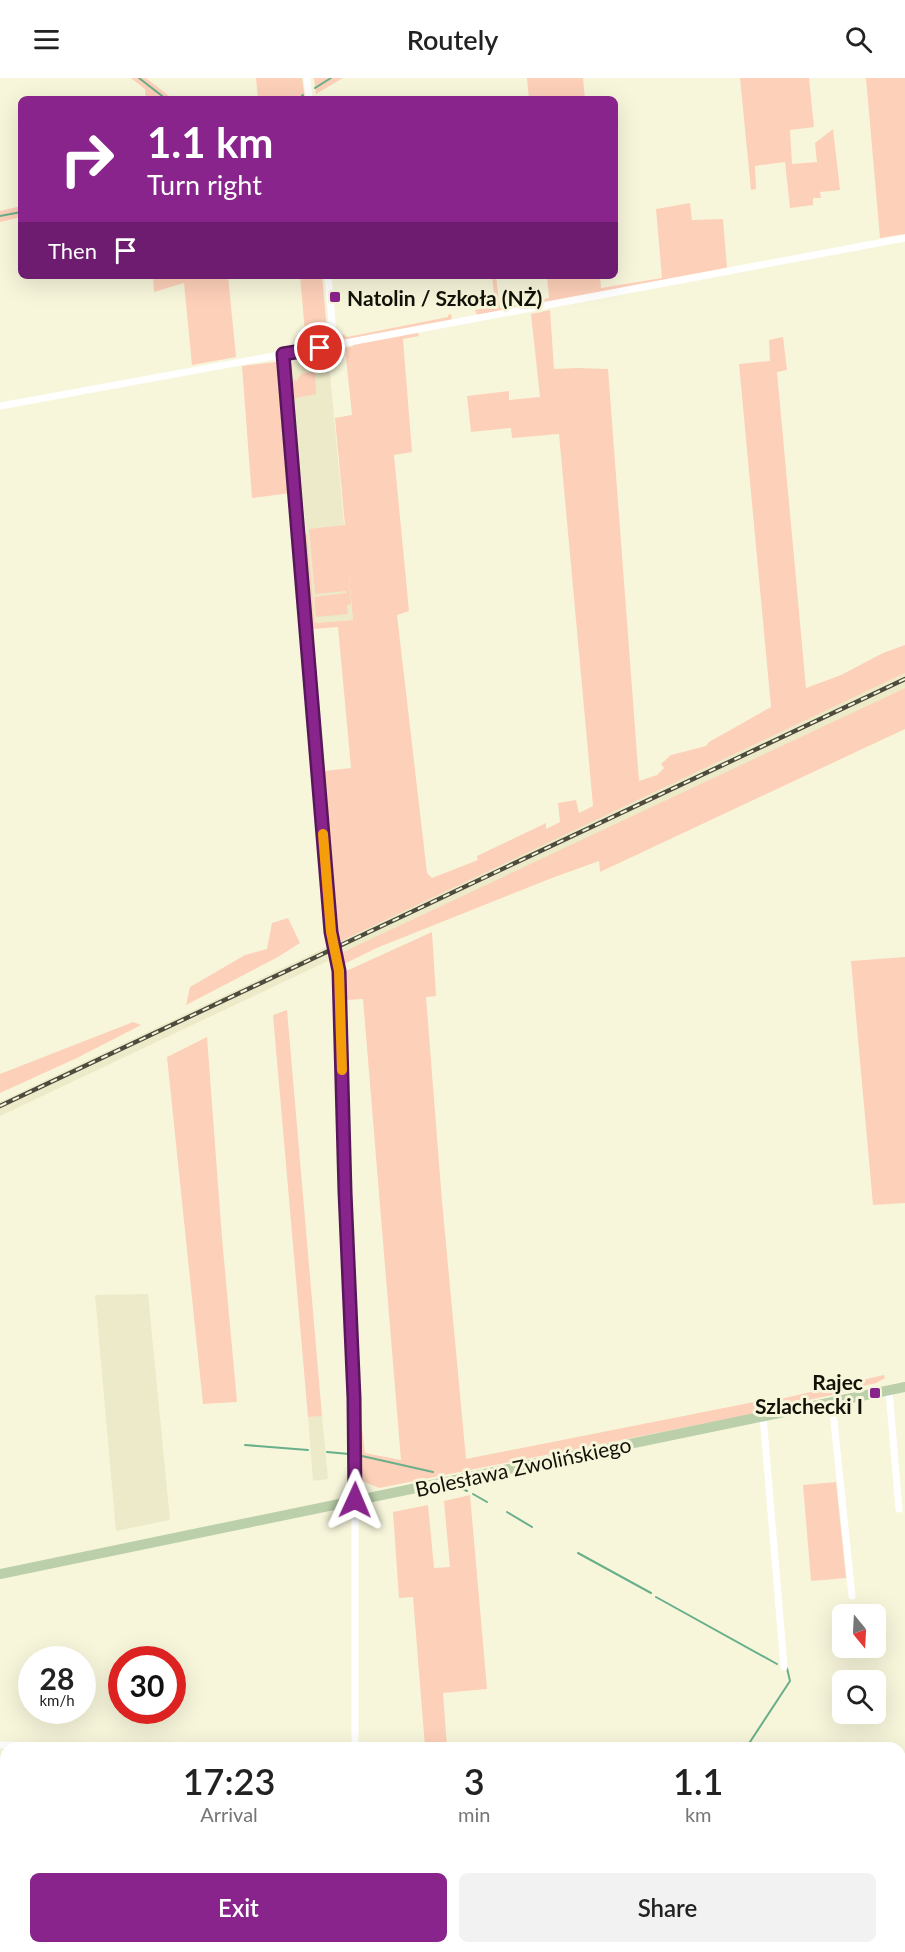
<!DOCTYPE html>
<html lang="en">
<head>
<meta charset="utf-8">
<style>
	:root { --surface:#fff; --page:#f2f2f2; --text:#222; --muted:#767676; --accent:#89248c }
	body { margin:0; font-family:Lato,sans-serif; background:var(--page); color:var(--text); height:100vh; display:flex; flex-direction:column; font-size:22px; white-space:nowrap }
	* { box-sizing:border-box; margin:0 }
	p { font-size:20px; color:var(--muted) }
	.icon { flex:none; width:33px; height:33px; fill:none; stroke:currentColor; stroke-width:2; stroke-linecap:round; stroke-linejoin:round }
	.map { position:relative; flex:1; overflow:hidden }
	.details { position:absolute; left:0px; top:1664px; width:906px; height:212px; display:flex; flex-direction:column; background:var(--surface); border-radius:18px 18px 0 0; box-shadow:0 6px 24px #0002 }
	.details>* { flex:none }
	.top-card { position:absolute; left:18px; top:18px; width:600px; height:183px; border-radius:9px; box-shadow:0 6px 24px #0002; background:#89248c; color:#fff; overflow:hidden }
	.needle { width:39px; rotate:162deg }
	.buttons { position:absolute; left:832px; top:1526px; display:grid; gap:12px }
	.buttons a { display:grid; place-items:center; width:54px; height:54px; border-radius:9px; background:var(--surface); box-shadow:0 6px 24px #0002; font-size:30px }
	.speed { position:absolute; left:18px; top:1568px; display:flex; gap:12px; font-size:30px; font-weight:700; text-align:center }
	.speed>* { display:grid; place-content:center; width:78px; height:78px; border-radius:50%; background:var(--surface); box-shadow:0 6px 24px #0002; line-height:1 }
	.speed small { font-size:15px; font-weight:400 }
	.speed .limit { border:9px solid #d22; background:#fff; color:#111 }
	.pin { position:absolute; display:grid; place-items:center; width:51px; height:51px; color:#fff; margin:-26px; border:3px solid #fff; border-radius:50%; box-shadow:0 2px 6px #0007 }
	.me { position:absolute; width:66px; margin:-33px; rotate:1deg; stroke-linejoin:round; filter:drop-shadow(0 0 4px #0008) }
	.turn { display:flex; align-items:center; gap:21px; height:126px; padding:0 30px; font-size:27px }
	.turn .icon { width:78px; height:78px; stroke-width:2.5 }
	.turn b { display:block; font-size:42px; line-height:51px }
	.then { display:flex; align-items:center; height:57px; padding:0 30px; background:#0003; gap:12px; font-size:22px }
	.eta { display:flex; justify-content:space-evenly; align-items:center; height:102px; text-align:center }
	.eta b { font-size:36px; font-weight:600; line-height:42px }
	.cta { display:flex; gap:12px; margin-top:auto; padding:12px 30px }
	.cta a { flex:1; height:69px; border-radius:9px; background:var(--accent); color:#fff; font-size:24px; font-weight:600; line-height:69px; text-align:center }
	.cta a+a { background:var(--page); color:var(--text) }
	header { display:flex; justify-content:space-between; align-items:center; height:78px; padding:0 30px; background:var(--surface); font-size:27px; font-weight:600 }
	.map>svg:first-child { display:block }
	.built { fill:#eceac8 }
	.green { fill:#fdd0b9 }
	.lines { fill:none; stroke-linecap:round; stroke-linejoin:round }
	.stream { stroke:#68af8a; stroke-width:2 }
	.street { stroke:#fff; stroke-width:7 }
	.primary { stroke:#bbcfaa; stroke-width:10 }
	.rail-casing { stroke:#4c4b3d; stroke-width:4.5 }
	.rail { stroke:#f7f6db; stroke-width:2; stroke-dasharray:7; stroke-linecap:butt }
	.route-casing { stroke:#59175b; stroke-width:15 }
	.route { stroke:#89248c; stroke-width:10 }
	.slow { stroke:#f59e0b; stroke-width:10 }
	.poi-dot { fill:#89248c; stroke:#f7f6db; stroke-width:2 }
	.labels { text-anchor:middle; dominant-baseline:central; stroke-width:6; stroke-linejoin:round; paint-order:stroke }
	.poi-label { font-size:21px; font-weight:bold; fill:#131209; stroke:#f7f6db; text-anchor:start }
	.street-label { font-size:21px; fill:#131209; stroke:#f7f6db }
</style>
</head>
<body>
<header><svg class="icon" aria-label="menu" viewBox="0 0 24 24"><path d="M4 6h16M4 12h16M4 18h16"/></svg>Routely<svg class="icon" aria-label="search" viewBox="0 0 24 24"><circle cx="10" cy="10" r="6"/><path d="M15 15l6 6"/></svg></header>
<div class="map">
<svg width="905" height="1874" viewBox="0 0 905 1874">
	<rect width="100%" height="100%" fill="#f7f6db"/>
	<g class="built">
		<polygon points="328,274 353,542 315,545 290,286 294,281"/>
		<polygon points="905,595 905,610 0,1038 0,1024"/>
		<polygon points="148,1216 170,1442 116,1453 95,1217"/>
		<polygon points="322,1338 328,1401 313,1403 308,1339"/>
	</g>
	<g class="green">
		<polygon points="131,0 146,0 173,21 146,21 145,11"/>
		<polygon points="256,0 302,0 305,21 258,21"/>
		<polygon points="314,0 343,0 316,16"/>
		<polygon points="527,0 583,0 585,21 529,21"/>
		<polygon points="740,0 809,0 814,49 790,52 792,86 817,84 815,65 833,51 840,112 820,114 821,120 813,120 813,127 790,130 785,84 755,88 756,111 751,112"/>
		<polygon points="866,0 905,0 905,156 880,160"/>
		<polygon points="690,125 692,142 723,141 727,190 477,237 475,232 495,228 492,198 496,198 500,230 549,220 547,198 600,198 601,210 662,200 656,131"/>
		<polygon points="21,128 21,139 0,144 0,133"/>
		<polygon points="153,198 228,198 236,279 192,287 184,205 154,214"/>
		<polygon points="300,198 322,198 327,253 319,263 306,265"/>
		<polygon points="550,232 554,291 577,290 608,291 639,703 657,697 664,690 661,686 671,677 706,668 709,664 771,629 739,286 770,283 769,262 783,259 787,292 777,294 806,610 841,597 883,575 905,567 905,595 337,865 333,850 334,836 324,693 351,690 338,549 313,551 317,601 314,602 302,458 307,456 315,545 353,542 348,488 351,526 347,527 348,536 316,539 314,519 346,515 346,513 315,516 309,451 345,447 335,340 352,337 345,270 353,268 353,266 417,254 419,258 403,261 412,374 394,377 409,533 397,537 427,795 432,800 478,782 477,778 546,745 546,751 560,744 558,725 576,722 579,735 593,728 559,356 512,360 511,350 471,354 467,318 509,313 509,322 540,319 531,236"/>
		<polygon points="451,236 452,242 342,263 343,256 347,259 448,239 448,237"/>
		<polygon points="276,284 279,286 291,415 252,420 242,288"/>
		<path d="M 315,293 L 316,316 C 308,318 300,318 294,321 L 292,301 L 297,303 L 301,296 Z"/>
		<polygon points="905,610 905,651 600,794 599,783 552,800 379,869 342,887 339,876"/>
		<polygon points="288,840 300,865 278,879 186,927 190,909 245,877 267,871 272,845"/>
		<polygon points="432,854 436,918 426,919 442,1123 466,1381 754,1324 755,1333 752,1336 379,1410 360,1402 359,1324 365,1375 401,1382 363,921 345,922 344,894"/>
		<polygon points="905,879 905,1125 873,1127 851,883"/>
		<polygon points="287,932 322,1338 308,1339 273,937"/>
		<polygon points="133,944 141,947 77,980 0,1015 0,996"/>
		<polygon points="207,959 222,1160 237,1324 203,1326 167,979"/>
		<polygon points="884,1297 885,1300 876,1305 855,1310 855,1312 762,1332 761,1326 763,1325"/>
		<polygon points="836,1404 846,1500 811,1503 803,1407"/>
		<polygon points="470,1417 487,1611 443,1615 447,1669 425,1669 413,1519 399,1520 393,1434 428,1427 434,1490 450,1489 444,1423"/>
		<polygon points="905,1746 905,1874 870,1874 875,1871 875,1869 900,1869 900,1748"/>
		<polygon points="504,1869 612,1869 613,1874 502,1874"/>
		<polygon points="740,1869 846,1869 848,1874 734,1874 734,1871 741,1873"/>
	</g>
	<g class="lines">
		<g class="stream">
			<polyline points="139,0 166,21"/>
			<polyline points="315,10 331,0"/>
			<polyline points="299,21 303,17"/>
			<polyline points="0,138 21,134"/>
			<polyline points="245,1367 308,1372"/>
			<polyline points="327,1374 349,1376"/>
			<polyline points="362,1378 433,1394"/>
			<polyline points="463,1411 467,1413"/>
			<polyline points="473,1416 487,1424"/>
			<polyline points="507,1434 532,1449"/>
			<polyline points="578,1475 651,1515"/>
			<polyline points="656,1519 777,1586"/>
			<polyline points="746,1670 790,1603 787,1590"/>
			<polyline points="735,1869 737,1874"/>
		</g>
		<g class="street">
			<polyline points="307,0 309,21"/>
			<polyline points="328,198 334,267"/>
			<polyline points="283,276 331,854 340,893 355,1403 355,1670"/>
			<polyline points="0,328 334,267 905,160"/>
			<polyline points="889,1313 899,1431"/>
			<polyline points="832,1324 852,1518"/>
			<polyline points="763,1338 784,1589"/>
			<polyline points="0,1667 85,1670"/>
			<polyline points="900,1702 905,1701"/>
			<polyline points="347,1869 348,1874"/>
		</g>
		<polyline class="primary" points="0,1496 905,1309"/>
		<g class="rail-casing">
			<polyline id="rail" points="0,1028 905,601"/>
		</g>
		<use href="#rail" class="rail"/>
	</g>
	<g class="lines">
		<g class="route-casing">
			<polyline id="route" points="320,270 283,276 331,854 339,893 345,1114 354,1320 355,1422"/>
		</g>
		<use href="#route" class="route"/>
		<polyline class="slow" points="323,756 331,854 339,893 342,992"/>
	</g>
	<g class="poi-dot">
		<rect x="329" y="213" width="12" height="12" rx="3"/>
		<rect x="869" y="1309" width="12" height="12" rx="3"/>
	</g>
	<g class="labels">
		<g class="poi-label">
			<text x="347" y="219">Natolin / Szkoła (NŻ)</text>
			<text x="863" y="1303" text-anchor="end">Rajec<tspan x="863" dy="24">Szlachecki I</tspan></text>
		</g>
		<g class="street-label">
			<text transform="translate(523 1388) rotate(-12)">Bolesława Zwolińskiego</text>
		</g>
	</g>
</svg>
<div class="buttons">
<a><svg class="needle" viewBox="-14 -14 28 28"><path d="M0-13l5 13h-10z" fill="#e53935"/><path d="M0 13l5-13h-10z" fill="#767676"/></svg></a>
<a><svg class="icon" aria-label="search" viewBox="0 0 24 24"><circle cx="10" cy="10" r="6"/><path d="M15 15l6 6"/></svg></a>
</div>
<div class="speed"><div>28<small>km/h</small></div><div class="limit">30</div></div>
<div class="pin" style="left:320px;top:270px;background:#d93025"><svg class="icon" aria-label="arrive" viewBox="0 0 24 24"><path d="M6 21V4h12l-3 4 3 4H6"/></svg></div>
<svg class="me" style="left:355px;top:1422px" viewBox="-20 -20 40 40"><path d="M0-17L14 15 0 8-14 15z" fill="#89248c" stroke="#fff" stroke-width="4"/></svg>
<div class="top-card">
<div class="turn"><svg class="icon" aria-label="right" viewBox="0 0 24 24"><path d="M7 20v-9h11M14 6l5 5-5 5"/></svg><div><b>1.1 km</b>Turn right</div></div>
<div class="then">Then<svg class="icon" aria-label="arrive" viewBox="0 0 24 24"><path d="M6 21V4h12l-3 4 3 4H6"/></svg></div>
</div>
<section class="details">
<div class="eta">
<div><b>17:23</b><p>Arrival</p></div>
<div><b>3</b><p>min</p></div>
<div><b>1.1</b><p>km</p></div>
</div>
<div class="cta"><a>Exit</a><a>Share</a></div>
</section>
</div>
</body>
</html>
